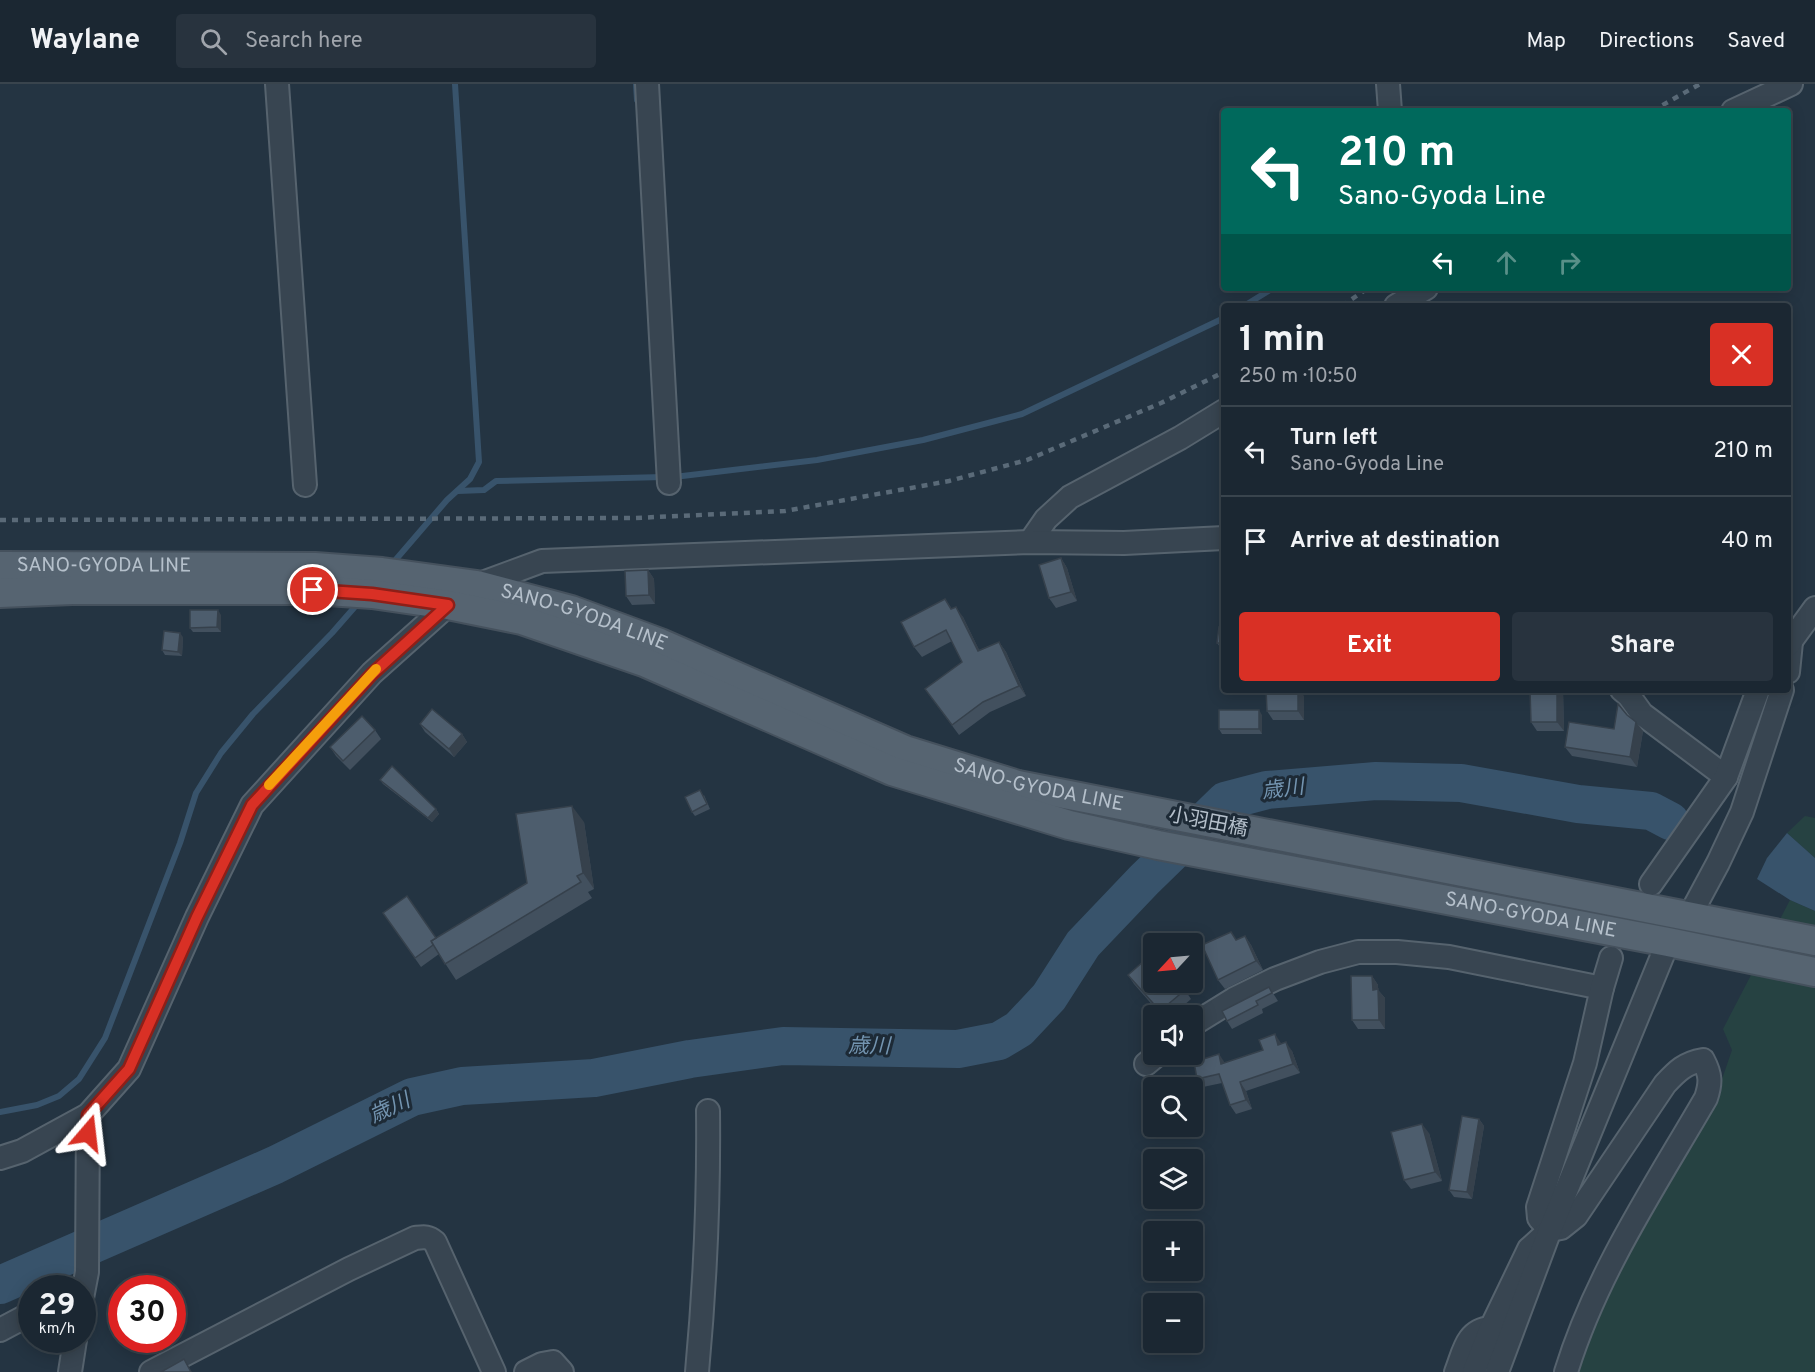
<!DOCTYPE html>
<html lang="en">
<head>
<meta charset="utf-8">
<style>
	:root { --surface:#1b2732; --page:#28333e; --text:#f1f3f6; --muted:#a0a5ac; --line:#39444d; --accent:#d93025 }
	body { margin:0; font-family:Overpass,"Noto Sans JP",sans-serif; background:var(--page); color:var(--text); height:100vh; display:flex; flex-direction:column; font-size:22px; white-space:nowrap }
	* { box-sizing:border-box; margin:0 }
	p { font-size:20px; color:var(--muted) }
	.icon { flex:none; width:33px; height:33px; fill:none; stroke:currentColor; stroke-width:2; stroke-linecap:round; stroke-linejoin:round }
	.map { position:relative; flex:1; overflow:hidden }
	.panel { position:absolute; left:1221px; top:219px; width:570px; height:390px; display:flex; flex-direction:column; background:var(--surface); border-radius:6px; box-shadow:0 3px 15px #0003,0 0 0 2px var(--line) }
	.panel>* { flex:none }
	.guide { position:absolute; left:1221px; top:24px; width:570px; height:183px; border-radius:6px; box-shadow:0 3px 15px #0003,0 0 0 2px var(--line); background:#00695c; color:#fff; overflow:hidden }
	.needle { width:39px; rotate:244deg }
	.controls { position:absolute; left:1143px; top:849px; display:grid; gap:12px }
	.controls a { display:grid; place-items:center; width:60px; height:60px; border-radius:6px; background:var(--surface); box-shadow:0 3px 15px #0003,0 0 0 2px var(--line); font-size:30px }
	.speed { position:absolute; left:18px; top:1191px; display:flex; gap:12px; font-size:30px; font-weight:700; text-align:center }
	.speed>* { display:grid; place-content:center; width:78px; height:78px; border-radius:50%; background:var(--surface); box-shadow:0 3px 15px #0003,0 0 0 2px var(--line); line-height:1 }
	.speed small { font-size:15px; font-weight:400 }
	.speed .limit { border:9px solid #d22; background:#fff; color:#111 }
	.pin { position:absolute; display:grid; place-items:center; width:51px; height:51px; color:#fff; margin:-26px; border:3px solid #fff; border-radius:50%; box-shadow:0 2px 6px #0007 }
	.me { position:absolute; width:66px; margin:-33px; rotate:17deg; stroke-linejoin:round; filter:drop-shadow(0 0 4px #0008) }
	.turn { display:flex; align-items:center; gap:21px; height:126px; padding:0 18px; font-size:27px }
	.turn .icon { width:78px; height:78px; stroke-width:2.5 }
	.turn b { display:block; font-size:42px; line-height:51px }
	.lanes { display:flex; align-items:center; height:57px; padding:0 18px; background:#0003; justify-content:center; gap:30px; direction:ltr }
	.lanes .off { opacity:.35 }
	.round { display:grid; place-items:center; flex:none; width:63px; height:63px; border-radius:6px; background:var(--page) }
	.summary { display:flex; align-items:center; justify-content:space-between; height:102px; padding:0 18px }
	h1 { font-size:36px; font-weight:700; line-height:45px }
	.action { display:flex; gap:12px; margin-top:auto; padding:12px 18px }
	.action a { flex:1; height:69px; border-radius:6px; background:var(--accent); color:#fff; font-size:24px; font-weight:700; line-height:69px; text-align:center }
	.action a+a { background:var(--page); color:var(--text) }
	ul { padding:0; list-style:none }
	li { display:flex; align-items:center; gap:18px; height:90px; padding:0 18px; border-top:2px solid var(--line) }
	li div { flex:1 }
	li b { display:block; font-size:22px }
	li em { font-style:normal }
	header { display:flex; align-items:center; gap:36px; box-sizing:border-box; height:84px; padding:0 30px; background:var(--surface); border-bottom:2px solid var(--line) }
	header strong { font-size:28px }
	nav { display:flex; gap:33px; margin-inline-start:auto; font-size:21px }
	.search { width:420px; height:54px; background:var(--page); display:flex; align-items:center; gap:15px; box-sizing:border-box; padding:0 21px; border-radius:6px; color:var(--muted); font-size:22px }
	.map>svg:first-child { display:block }
	.green { fill:#264242 }
	.water { fill:#38536b }
	.lines { fill:none; stroke-linecap:round; stroke-linejoin:round }
	.stream { stroke:#38536b; stroke-width:6 }
	.river { stroke:#38536b; stroke-width:38 }
	.minor-casing { stroke:#56636e; stroke-width:26 }
	.major-casing { stroke:#45515d; stroke-width:32 }
	.minor { stroke:#384551; stroke-width:22 }
	.major { stroke:#566471; stroke-width:28 }
	.rail { stroke:#5a6a78; stroke-width:4.5; stroke-dasharray:6 6; stroke-linecap:butt }
	.wall { fill:#42505e }
	.shaded-wall { fill:#36414c }
	.building { fill:#4d5d6d; stroke:#36414c; stroke-width:1.5 }
	.route-casing { stroke:#8d1f18; stroke-width:15 }
	.route { stroke:#d93025; stroke-width:10 }
	.slow { stroke:#f59e0b; stroke-width:10 }
	.labels { text-anchor:middle; dominant-baseline:central; stroke-width:6; stroke-linejoin:round; paint-order:stroke }
	.street-label { font-size:20px; fill:#b5c0cb; stroke:#1d2a36 }
	.water-label { font-size:21px; font-style:italic; fill:#7394b0; stroke:#1d2a36 }
</style>
</head>
<body>
<header>
<strong>Waylane</strong>
<div class="search"><svg class="icon" aria-label="search" viewBox="0 0 24 24"><circle cx="10" cy="10" r="6"/><path d="M15 15l6 6"/></svg>Search here</div>
<nav><a>Map</a><a>Directions</a><a>Saved</a></nav>
</header>
<div class="map">
<svg width="1815" height="1288" viewBox="0 0 1815 1288">
	<rect width="100%" height="100%" fill="#243442"/>
	<g class="green">
		<polygon points="1805,732 1815,734 1815,774 1787,749"/>
		<polygon points="1790,816 1815,827 1815,1288 1567,1288 1686,1049 1721,998 1732,966 1723,945"/>
	</g>
	<polygon class="water" points="1787,749 1815,774 1815,827 1790,816 1757,795 1767,774"/>
	<g class="lines">
		<g class="stream">
			<polyline points="636,0 637,16"/>
			<polyline points="1244,222 1273,204"/>
			<polyline points="674,393 817,376 923,356 1022,330 1224,234"/>
			<polyline points="458,407 484,406 496,397 664,393"/>
			<polyline points="392,480 447,416 470,395 479,378 455,0"/>
			<polyline points="0,1028 37,1021 59,1012 79,995 105,954 180,759 196,709 221,669 253,630 332,549 360,517"/>
		</g>
		<polyline class="river" points="0,1201 275,1081 412,1013 462,1002 594,994 690,975 783,962 958,965 999,957 1019,945 1049,913 1083,860 1144,796 1225,717 1267,706 1376,697 1461,699 1578,720 1651,727 1670,737"/>
		<g class="minor-casing">
			<g id="minor">
				<polyline points="277,0 305,401"/>
				<polyline points="647,0 669,399"/>
				<polyline points="1388,0 1390,27"/>
				<polyline points="1733,27 1791,0"/>
				<polyline points="1396,222 1426,204"/>
				<polyline points="1030,458 1046,435 1070,413 1180,354 1224,327"/>
				<polyline points="1788,553 1791,558 1788,588"/>
				<polyline points="1788,561 1815,524"/>
				<polyline points="1622,606 1629,612 1642,630 1726,693"/>
				<polyline points="1651,800 1726,693 1758,606"/>
				<polyline points="1689,833 1718,779 1742,728 1782,606"/>
				<polyline points="1192,941 1234,915 1275,895 1320,878 1358,868 1397,868 1449,873 1602,904"/>
				<polyline points="1146,980 1158,970"/>
				<polyline points="0,1074 22,1067 88,1031 129,985 197,833 252,721 372,589 448,521 477,501 542,477 1030,458 1124,459 1224,454"/>
				<polyline points="1550,1146 1539,1134 1538,1123 1585,979 1602,904 1611,874"/>
				<polyline points="82,1214 87,1188 88,1031"/>
				<polyline points="0,1246 32,1229"/>
				<polyline points="70,1288 75,1256"/>
				<path d="M 151,1288 L 349,1185 L 415,1154 C 424,1153 428,1152 435,1158 L 494,1288"/>
				<polyline points="526,1288 542,1280 553,1278 562,1288"/>
				<path d="M 697,1288 C 705,1201 709,1114 708,1027"/>
				<path d="M 1456,1288 C 1464,1268 1466,1246 1491,1244"/>
				<path d="M 1474,1288 L 1491,1244 L 1529,1165 L 1550,1146 L 1561,1144 L 1576,1132 L 1665,1000 C 1677,987 1685,979 1703,976 C 1711,991 1711,999 1706,1014 C 1655,1102 1596,1190 1566,1288"/>
				<polyline points="1497,1288 1550,1146 1668,858"/>
			</g>
		</g>
		<g class="major-casing">
			<g id="major">
				<path id="s1" d="M 0,482 L 315,483 L 382,488 L 477,501 L 571,526 L 660,559 L 905,666 L 1018,701 L 1815,857"/>
				<path id="s2" d="M 0,509 L 72,506 L 313,506 L 372,510 L 448,521 L 522,536 L 644,578 L 892,687 L 1069,741 L 1158,761 L 1668,858 L 1815,888"/>
			</g>
		</g>
		<use href="#minor" class="minor"/>
		<use href="#major" class="major"/>
		<g class="rail">
			<polyline points="1652,27 1700,0"/>
			<polyline points="1342,222 1368,204"/>
			<polyline points="0,436 635,434 785,427 949,397 1027,376 1161,319 1224,288"/>
		</g>
	</g>
	<g class="wall">
		<polygon points="1061,474 1067,484 1077,517 1056,524 1049,514"/>
		<polygon points="648,486 654,495 655,520 632,521 626,512"/>
		<polygon points="945,515 952,525 963,533 979,566 999,558 1006,568 1026,612 990,628 959,651 925,605 962,578 952,557 922,573 914,563"/>
		<polygon points="221,531 221,548 193,548 190,544"/>
		<polygon points="1224,544 1224,568 1217,559"/>
		<polygon points="183,553 182,572 165,571 162,566"/>
		<polygon points="1530,606 1563,606 1564,647 1537,647 1531,638"/>
		<polygon points="1304,612 1304,636 1273,636 1267,627"/>
		<polygon points="1262,631 1262,650 1222,650 1219,645"/>
		<polygon points="420,640 462,650 467,658 454,673 425,648"/>
		<polygon points="1614,645 1643,647 1637,683 1572,672 1565,663"/>
		<polygon points="375,646 381,655 350,686 336,672 330,663"/>
		<polygon points="380,696 436,725 439,730 432,738 383,700"/>
		<polygon points="704,711 710,725 695,732 692,728"/>
		<polygon points="584,738 594,805 588,808 592,814 456,896 439,870 421,883 383,829 436,854 527,799"/>
		<polygon points="1245,852 1251,861 1263,886 1225,905 1218,896 1237,856"/>
		<polygon points="1128,891 1185,906 1191,915 1172,932 1162,932 1134,900"/>
		<polygon points="1372,892 1378,901 1378,906 1385,914 1385,945 1358,945 1352,936"/>
		<polygon points="1269,903 1278,917 1262,925 1263,929 1232,945 1227,937"/>
		<polygon points="1281,960 1292,967 1300,989 1246,1007 1252,1025 1236,1030 1230,1021 1222,999 1203,1003 1197,995 1225,979"/>
		<polygon points="1479,1035 1484,1042 1472,1115 1454,1113 1449,1106"/>
		<polygon points="1429,1049 1442,1097 1411,1105 1404,1096"/>
	</g>
	<g class="shaded-wall">
		<polygon points="1061,474 1067,484 1077,517 1071,508"/>
		<polygon points="648,486 654,495 655,520 649,511"/>
		<polygon points="956,523 963,533 985,578 978,567"/>
		<polygon points="218,526 221,531 221,548 217,543"/>
		<polygon points="180,549 183,553 182,572 178,568"/>
		<polygon points="999,558 1006,568 1026,612 1019,602"/>
		<polygon points="1298,606 1299,606 1304,612 1304,636 1298,627"/>
		<polygon points="1557,606 1563,606 1564,647 1557,638"/>
		<polygon points="1259,626 1262,631 1262,650 1259,645"/>
		<polygon points="1636,638 1643,647 1637,683 1630,673"/>
		<polygon points="462,650 467,658 454,673 449,665"/>
		<polygon points="572,722 584,738 594,805 583,789"/>
		<polygon points="436,725 439,730 432,738 428,734"/>
		<polygon points="1245,852 1251,861 1263,886 1256,877"/>
		<polygon points="1372,892 1378,901 1378,906 1385,914 1385,945 1379,936 1373,906"/>
		<polygon points="1275,950 1281,959 1285,970 1278,961"/>
		<polygon points="1286,958 1292,967 1300,989 1293,980"/>
		<polygon points="1219,970 1225,979 1221,980"/>
		<polygon points="1240,998 1246,1007 1252,1025 1246,1016"/>
		<polygon points="1479,1035 1484,1042 1472,1115 1467,1108"/>
		<polygon points="1422,1040 1429,1049 1442,1097 1435,1088"/>
	</g>
	<g class="building">
		<polygon points="1061,474 1071,508 1049,514 1039,481"/>
		<polygon points="1223,479 1224,479 1224,506 1220,506"/>
		<polygon points="648,486 649,511 626,512 625,487"/>
		<polygon points="945,515 951,525 956,523 978,567 999,558 1019,602 983,618 952,641 925,605 962,578 946,546 914,563 901,538"/>
		<polygon points="190,526 218,526 217,543 190,544"/>
		<polygon points="1219,543 1224,544 1224,559 1217,559"/>
		<polygon points="164,547 180,549 178,568 162,566"/>
		<polygon points="1266,606 1298,606 1298,627 1267,627"/>
		<polygon points="1530,606 1557,606 1557,638 1531,638"/>
		<polygon points="1618,620 1627,631 1636,638 1630,673 1565,663 1569,638 1614,645"/>
		<polygon points="432,625 462,650 449,665 420,640"/>
		<rect x="1219" y="626" width="40" height="19"/>
		<polygon points="362,632 375,646 343,677 330,663"/>
		<polygon points="392,682 436,725 428,734 380,696"/>
		<polygon points="700,706 707,720 692,728 685,713"/>
		<polygon points="572,722 583,789 577,792 581,798 445,880 431,857 527,799 516,730"/>
		<polygon points="407,812 436,854 431,857 433,861 415,874 383,829"/>
		<polygon points="1231,848 1236,856 1245,852 1256,877 1218,896 1202,861"/>
		<polygon points="1153,869 1154,870 1154,898 1178,898 1185,906 1160,927 1128,891"/>
		<polygon points="1351,892 1372,892 1373,906 1378,905 1379,936 1352,936"/>
		<polygon points="1269,903 1272,909 1256,917 1258,921 1227,937 1222,927"/>
		<polygon points="1275,950 1278,961 1286,958 1293,980 1240,998 1246,1016 1230,1021 1219,990 1197,995 1194,978 1219,970 1221,980 1263,966 1259,956"/>
		<polygon points="1462,1032 1479,1035 1467,1108 1449,1106"/>
		<polygon points="1422,1040 1435,1088 1404,1096 1391,1048"/>
		<polygon points="184,1275 191,1288 161,1288"/>
	</g>
	<g class="lines">
		<g class="route-casing">
			<polyline id="route" points="88,1049 88,1031 129,985 197,833 252,721 372,590 448,521 372,510 313,506"/>
		</g>
		<use href="#route" class="route"/>
		<polyline class="slow" points="269,701 376,585"/>
	</g>
	<g class="labels">
		<g class="street-label">
			<text stroke="none"><textPath href="#s1" startOffset="104">SANO-GYODA LINE</textPath></text>
			<text stroke="none"><textPath href="#s1" startOffset="590">SANO-GYODA LINE</textPath></text>
			<text stroke="none"><textPath href="#s1" startOffset="1076">SANO-GYODA LINE</textPath></text>
			<text transform="translate(1208 739) rotate(11)">小羽田橋</text>
			<text stroke="none"><textPath href="#s2" startOffset="1580">SANO-GYODA LINE</textPath></text>
		</g>
		<g class="water-label">
			<text transform="translate(1283 706) rotate(-7)">歳川</text>
			<text transform="translate(869 963) rotate(1)">歳川</text>
			<text transform="translate(390 1025) rotate(-25)">歳川</text>
		</g>
	</g>
</svg>
<div class="controls">
<a><svg class="needle" viewBox="-14 -14 28 28"><path d="M0-13l5 13h-10z" fill="#e53935"/><path d="M0 13l5-13h-10z" fill="#a0a5ac"/></svg></a>
<a><svg class="icon" aria-label="sound" viewBox="0 0 24 24"><path d="M4 9h4l5-4v14l-5-4H4zM17 9q2 3 0 6"/></svg></a>
<a><svg class="icon" aria-label="search" viewBox="0 0 24 24"><circle cx="10" cy="10" r="6"/><path d="M15 15l6 6"/></svg></a>
<a><svg class="icon" aria-label="layers" viewBox="0 0 24 24"><path d="M12 4l9 5-9 5-9-5zM3 14l9 5 9-5"/></svg></a>
<a>+</a>
<a>−</a>
</div>
<div class="speed"><div>29<small>km/h</small></div><div class="limit">30</div></div>
<div class="pin" style="left:313px;top:506px;background:#d93025"><svg class="icon" aria-label="arrive" viewBox="0 0 24 24"><path d="M6 21V4h12l-3 4 3 4H6"/></svg></div>
<svg class="me" style="left:88px;top:1049px" viewBox="-20 -20 40 40"><path d="M0-17L14 15 0 8-14 15z" fill="#d93025" stroke="#fff" stroke-width="4"/></svg>
<div class="guide">
<div class="turn"><svg class="icon" aria-label="left" viewBox="0 0 24 24"><path d="M17 20v-9H6M10 6l-5 5 5 5"/></svg><div><b>210 m</b>Sano-Gyoda Line</div></div>
<div class="lanes"><svg class="icon" aria-label="left" viewBox="0 0 24 24"><path d="M17 20v-9H6M10 6l-5 5 5 5"/></svg><svg class="icon off" aria-label="ahead" viewBox="0 0 24 24"><path d="M12 20V5M6 11l6-6 6 6"/></svg><svg class="icon off" aria-label="right" viewBox="0 0 24 24"><path d="M7 20v-9h11M14 6l5 5-5 5"/></svg></div>
</div>
<section class="panel">
<div class="summary"><div><h1>1 min</h1><p>250 m · 10:50</p></div><a class="round" style="background:#d93025;color:#fff"><svg class="icon" aria-label="close" viewBox="0 0 24 24"><path d="M6 6l12 12M18 6L6 18"/></svg></a></div>
<ul>
<li><svg class="icon" aria-label="left" viewBox="0 0 24 24"><path d="M17 20v-9H6M10 6l-5 5 5 5"/></svg><div><b>Turn left</b><p>Sano-Gyoda Line</p></div><em>210 m</em></li>
<li><svg class="icon" aria-label="arrive" viewBox="0 0 24 24"><path d="M6 21V4h12l-3 4 3 4H6"/></svg><div><b>Arrive at destination</b></div><em>40 m</em></li>
</ul>
<div class="action"><a>Exit</a><a>Share</a></div>
</section>
</div>
</body>
</html>
